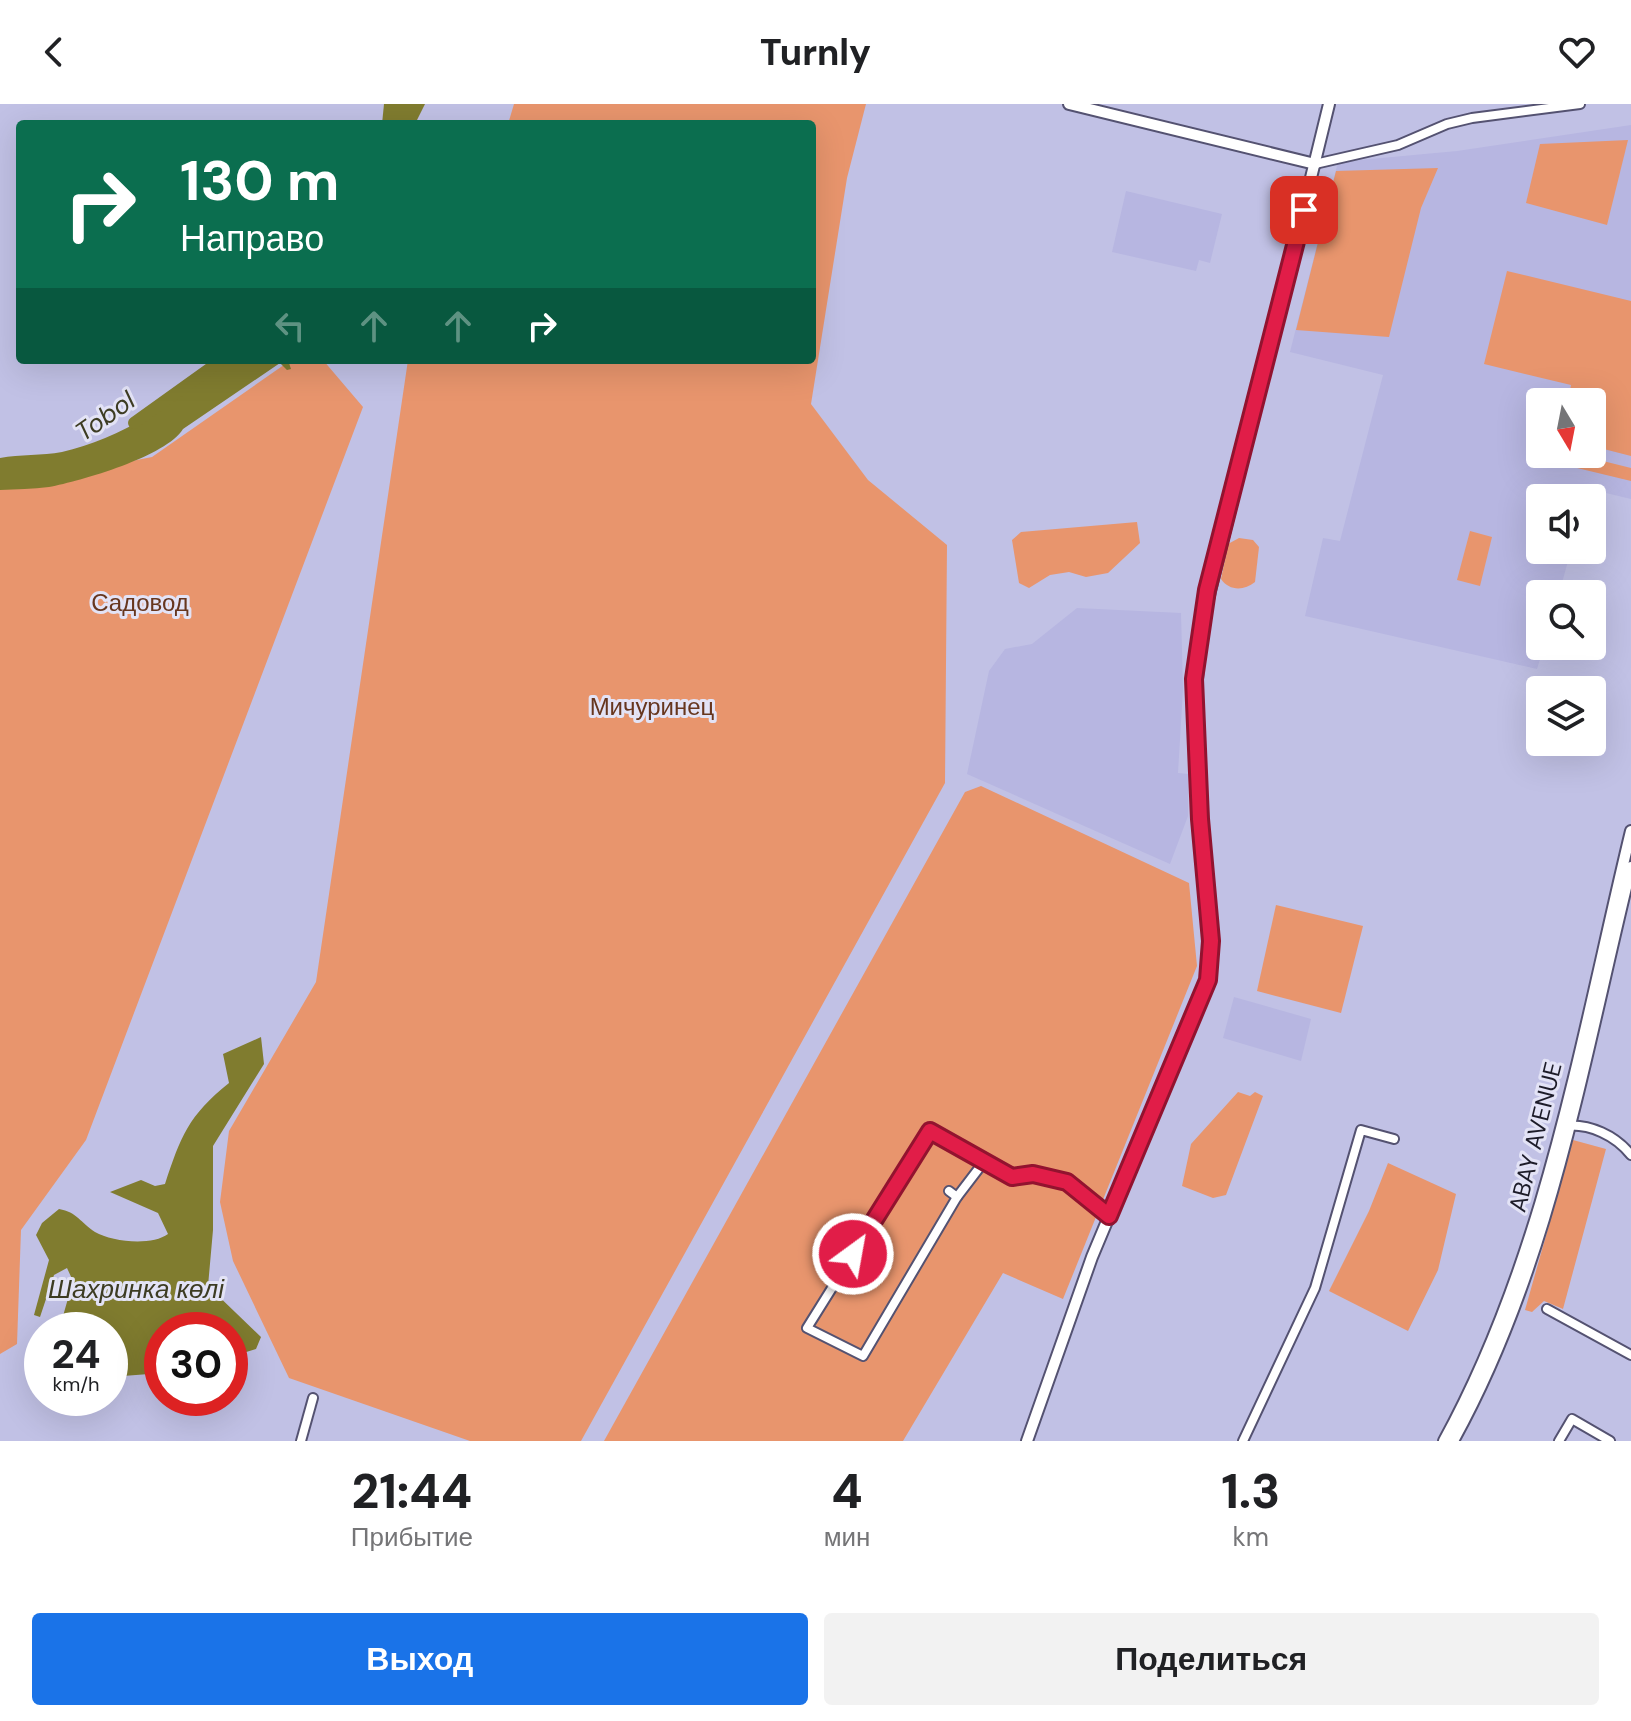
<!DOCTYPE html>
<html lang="ru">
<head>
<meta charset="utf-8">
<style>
	:root { --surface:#fff; --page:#f2f2f2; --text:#202124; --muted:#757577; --accent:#1a73e8 }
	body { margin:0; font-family:"DM Sans",sans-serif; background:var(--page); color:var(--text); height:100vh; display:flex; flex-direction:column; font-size:30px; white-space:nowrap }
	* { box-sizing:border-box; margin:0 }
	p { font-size:26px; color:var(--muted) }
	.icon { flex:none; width:44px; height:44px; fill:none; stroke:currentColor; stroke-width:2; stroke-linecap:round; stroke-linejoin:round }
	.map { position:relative; height:1337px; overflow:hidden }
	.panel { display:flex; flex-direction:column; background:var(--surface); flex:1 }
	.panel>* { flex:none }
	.banner { position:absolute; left:16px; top:16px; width:800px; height:244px; border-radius:8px; box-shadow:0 8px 32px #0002; background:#0b6e4f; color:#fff; overflow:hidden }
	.needle { width:52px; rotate:170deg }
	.buttons { position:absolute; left:1526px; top:284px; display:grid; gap:16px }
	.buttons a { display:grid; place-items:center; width:80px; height:80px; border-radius:8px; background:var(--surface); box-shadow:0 8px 32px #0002; font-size:40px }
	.speed { position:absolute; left:24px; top:1208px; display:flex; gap:16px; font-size:40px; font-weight:700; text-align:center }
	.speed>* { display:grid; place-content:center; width:104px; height:104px; border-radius:50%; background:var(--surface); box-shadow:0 8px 32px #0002; line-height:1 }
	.speed small { font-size:20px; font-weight:400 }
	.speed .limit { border:12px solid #d22; background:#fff; color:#111 }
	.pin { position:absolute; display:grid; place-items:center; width:68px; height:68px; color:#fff; margin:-34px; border-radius:16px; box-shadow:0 4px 12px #0006 }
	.me { position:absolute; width:88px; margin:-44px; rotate:32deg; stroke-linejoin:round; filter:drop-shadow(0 0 6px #0008) }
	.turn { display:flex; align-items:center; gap:28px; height:168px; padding:0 32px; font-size:36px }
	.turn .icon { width:104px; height:104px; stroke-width:2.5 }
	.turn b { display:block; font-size:56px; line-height:68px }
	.lanes { display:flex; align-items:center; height:76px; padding:0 32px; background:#0003; justify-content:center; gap:40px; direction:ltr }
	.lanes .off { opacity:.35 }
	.eta { display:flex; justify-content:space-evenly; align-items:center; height:136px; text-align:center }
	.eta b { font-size:48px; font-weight:800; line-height:56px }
	.action { display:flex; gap:16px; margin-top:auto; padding:16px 32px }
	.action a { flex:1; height:92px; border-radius:8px; background:var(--accent); color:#fff; font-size:32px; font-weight:800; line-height:92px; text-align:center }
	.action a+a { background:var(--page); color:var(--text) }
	header { display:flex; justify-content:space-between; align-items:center; height:104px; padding:0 32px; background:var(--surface); font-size:36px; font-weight:800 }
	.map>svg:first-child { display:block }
	.built { fill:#b7b6e1; fill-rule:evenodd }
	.green { fill:#e8956d }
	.water { fill:#807c2f }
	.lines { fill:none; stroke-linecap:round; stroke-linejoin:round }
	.river { stroke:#807c2f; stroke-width:12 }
	.minor-casing { stroke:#545271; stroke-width:12 }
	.major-casing { stroke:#545271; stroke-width:14 }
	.minor { stroke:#fff; stroke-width:8 }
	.major { stroke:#fff; stroke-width:10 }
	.route-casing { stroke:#92132f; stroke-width:20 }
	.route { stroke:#e11d48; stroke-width:14 }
	.labels { text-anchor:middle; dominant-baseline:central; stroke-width:6; stroke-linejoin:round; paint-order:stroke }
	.park-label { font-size:24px; fill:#67361e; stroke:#e3e3f6 }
	.street-label { font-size:24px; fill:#1d1c29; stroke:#e3e3f6 }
	.water-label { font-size:26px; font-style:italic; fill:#3d3c23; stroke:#e3e3f6 }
</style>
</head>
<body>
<header><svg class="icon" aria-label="back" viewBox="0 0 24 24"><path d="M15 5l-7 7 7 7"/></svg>Turnly<svg class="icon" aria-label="heart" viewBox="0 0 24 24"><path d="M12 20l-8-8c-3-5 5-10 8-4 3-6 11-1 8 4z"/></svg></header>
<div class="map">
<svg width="1631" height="1337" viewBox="0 0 1631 1337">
	<rect width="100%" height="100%" fill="#c1c1e5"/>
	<g class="built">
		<path d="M 1631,21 L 1631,395 L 1589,385 L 1586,394 L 1540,394 L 1540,446 L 1571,446 L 1559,490 L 1540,490 L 1540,542 L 1544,542 L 1537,565 L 1305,512 L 1323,434 L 1340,437 L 1383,271 L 1290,248 L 1338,58 L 1457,47 ZM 1540,298 L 1592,298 L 1592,350 L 1540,350 Z"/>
		<polygon points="1126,87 1222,110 1210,159 1199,156 1196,167 1112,148"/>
		<polygon points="1077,504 1181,509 1183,585 1178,669 1188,670 1188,712 1170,760 967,670 989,567 1005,545 1032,540"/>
		<polygon points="1234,893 1311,915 1301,957 1223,934"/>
	</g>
	<g class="green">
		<polygon points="514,0 866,0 847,74 811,300 868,376 947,441 945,679 581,1337 470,1337 289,1274 233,1157 220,1098 229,1027 316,878 408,256 812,256 812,20 508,20"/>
		<polygon points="1628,36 1607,121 1526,99 1540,40"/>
		<polygon points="1438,64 1421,104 1389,233 1296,226 1336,67"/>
		<polygon points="1507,167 1631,197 1631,352 1592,342 1592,298 1568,298 1571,281 1484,260"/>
		<polygon points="291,256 323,256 363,303 86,1036 21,1126 17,1240 0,1250 0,383 152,353"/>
		<polygon points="1546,350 1575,350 1631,364 1631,377 1544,356"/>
		<polygon points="1137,418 1140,439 1108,469 1086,473 1069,468 1050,471 1029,484 1019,479 1012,436 1021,428"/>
		<polygon points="1470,427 1492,433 1480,482 1457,476"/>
		<path d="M 1239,434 L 1253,436 L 1259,443 L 1255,478 C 1244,487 1229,487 1221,475 L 1228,440 Z"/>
		<polygon points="981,682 1189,779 1197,862 1063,1195 1003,1169 903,1337 604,1337 965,688"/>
		<polygon points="1276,801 1363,822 1341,909 1257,887"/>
		<polygon points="1238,988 1250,992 1255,988 1263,992 1226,1091 1213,1094 1182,1082 1191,1040"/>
		<polygon points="1573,1036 1606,1045 1563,1205 1544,1197 1532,1208 1525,1206"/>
		<polygon points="1388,1059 1456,1090 1438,1166 1408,1227 1329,1187 1369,1107"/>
	</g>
	<g class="water">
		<polygon points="384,0 425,0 415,20 382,20"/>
		<path d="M 222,256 L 288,256 L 291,265 L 287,266 L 280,259 L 183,325 C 167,352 81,377 49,383 C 33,385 16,385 0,386 L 0,354 C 20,350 42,352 62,348 C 119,335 181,297 222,256 Z"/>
		<path d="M 261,933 L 264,960 L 213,1042 L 213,1126 L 208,1182 L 261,1233 L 256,1245 L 230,1253 L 230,1226 L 162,1226 L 162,1269 L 110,1273 L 110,1226 L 59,1226 L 73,1177 L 67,1164 L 54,1171 L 40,1213 L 34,1211 L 49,1156 L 36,1131 L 42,1119 L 59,1105 C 77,1108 81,1119 95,1128 C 112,1138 152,1142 168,1130 L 158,1109 L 110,1088 L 141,1076 L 155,1082 L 165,1080 C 181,1032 188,1012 229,979 L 223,950 Z"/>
	</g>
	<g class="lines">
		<polyline class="river" points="134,319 222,256"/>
		<g class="minor-casing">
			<g id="minor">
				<polyline points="1315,60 1398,41 1447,20 1472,14 1580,0"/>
				<path d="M 1564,1022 C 1590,1019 1616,1032 1631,1051"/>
				<polyline points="949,1087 957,1093 983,1059 1012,1073 1033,1070 1067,1078 1109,1112"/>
				<polyline points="957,1093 863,1252 807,1224 930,1027 983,1059"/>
				<polyline points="1547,1205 1631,1251"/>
				<polyline points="301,1337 313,1294"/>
				<polyline points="1243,1337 1315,1184 1361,1026 1394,1035"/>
				<polyline points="1559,1337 1572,1315 1610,1337"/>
			</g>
		</g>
		<g class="major-casing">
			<g id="major">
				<polyline points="1069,0 1315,60"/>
				<path d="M 1027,1337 L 1092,1153 L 1208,876 C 1214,829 1205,782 1202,735 C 1196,663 1192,592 1202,520 L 1329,0"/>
				<path d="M 1444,1337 C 1547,1149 1581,933 1631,727"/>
				<path d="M 1453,1337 C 1551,1160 1583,957 1631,763"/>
			</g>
		</g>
		<use href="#minor" class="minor"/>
		<use href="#major" class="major"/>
	</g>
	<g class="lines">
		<g class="route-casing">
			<polyline id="route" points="853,1150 930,1027 1012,1073 1033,1070 1067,1078 1109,1112 1208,876 1211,837 1200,715 1194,575 1207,486 1304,106"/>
		</g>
		<use href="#route" class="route"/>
	</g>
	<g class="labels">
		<g class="park-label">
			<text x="140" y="498">Садовод</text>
			<text x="652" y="602">Мичуринец</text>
		</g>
		<g class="street-label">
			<text transform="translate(1535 1033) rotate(-76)">ABAY AVENUE</text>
		</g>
		<g class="water-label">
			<text transform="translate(105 312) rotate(-35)">Tobol</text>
			<text x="136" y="1185">Шахринка көлі</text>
		</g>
	</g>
</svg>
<div class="buttons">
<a><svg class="needle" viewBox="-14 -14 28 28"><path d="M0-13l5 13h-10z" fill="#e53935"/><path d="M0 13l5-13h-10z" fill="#757577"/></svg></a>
<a><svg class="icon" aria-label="sound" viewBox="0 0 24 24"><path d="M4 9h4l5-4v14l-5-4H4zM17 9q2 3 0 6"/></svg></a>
<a><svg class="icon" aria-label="search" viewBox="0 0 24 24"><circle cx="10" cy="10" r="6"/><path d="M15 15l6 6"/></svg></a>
<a><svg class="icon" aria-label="layers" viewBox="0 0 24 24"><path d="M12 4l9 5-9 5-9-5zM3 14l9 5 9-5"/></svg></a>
</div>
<div class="speed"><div>24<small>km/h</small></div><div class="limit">30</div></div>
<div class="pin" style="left:1304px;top:106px;background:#d93025"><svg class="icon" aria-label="arrive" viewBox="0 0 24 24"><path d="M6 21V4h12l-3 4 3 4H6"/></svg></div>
<svg class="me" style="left:853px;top:1150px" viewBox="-20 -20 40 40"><circle r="17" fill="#e11d48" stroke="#fff" stroke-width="3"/><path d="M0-11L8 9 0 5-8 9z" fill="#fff"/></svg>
<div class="banner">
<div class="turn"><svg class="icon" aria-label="right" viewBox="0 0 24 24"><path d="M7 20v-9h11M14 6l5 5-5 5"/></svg><div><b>130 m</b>Направо</div></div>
<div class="lanes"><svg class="icon off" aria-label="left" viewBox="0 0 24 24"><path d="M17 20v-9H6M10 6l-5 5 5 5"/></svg><svg class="icon off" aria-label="ahead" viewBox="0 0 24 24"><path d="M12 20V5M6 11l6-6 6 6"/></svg><svg class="icon off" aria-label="ahead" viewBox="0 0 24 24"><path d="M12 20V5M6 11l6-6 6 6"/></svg><svg class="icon" aria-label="right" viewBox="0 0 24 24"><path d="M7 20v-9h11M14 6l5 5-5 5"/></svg></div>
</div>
</div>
<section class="panel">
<div class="eta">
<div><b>21:44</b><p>Прибытие</p></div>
<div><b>4</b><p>мин</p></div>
<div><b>1.3</b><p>km</p></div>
</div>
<div class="action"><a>Выход</a><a>Поделиться</a></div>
</section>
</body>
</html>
